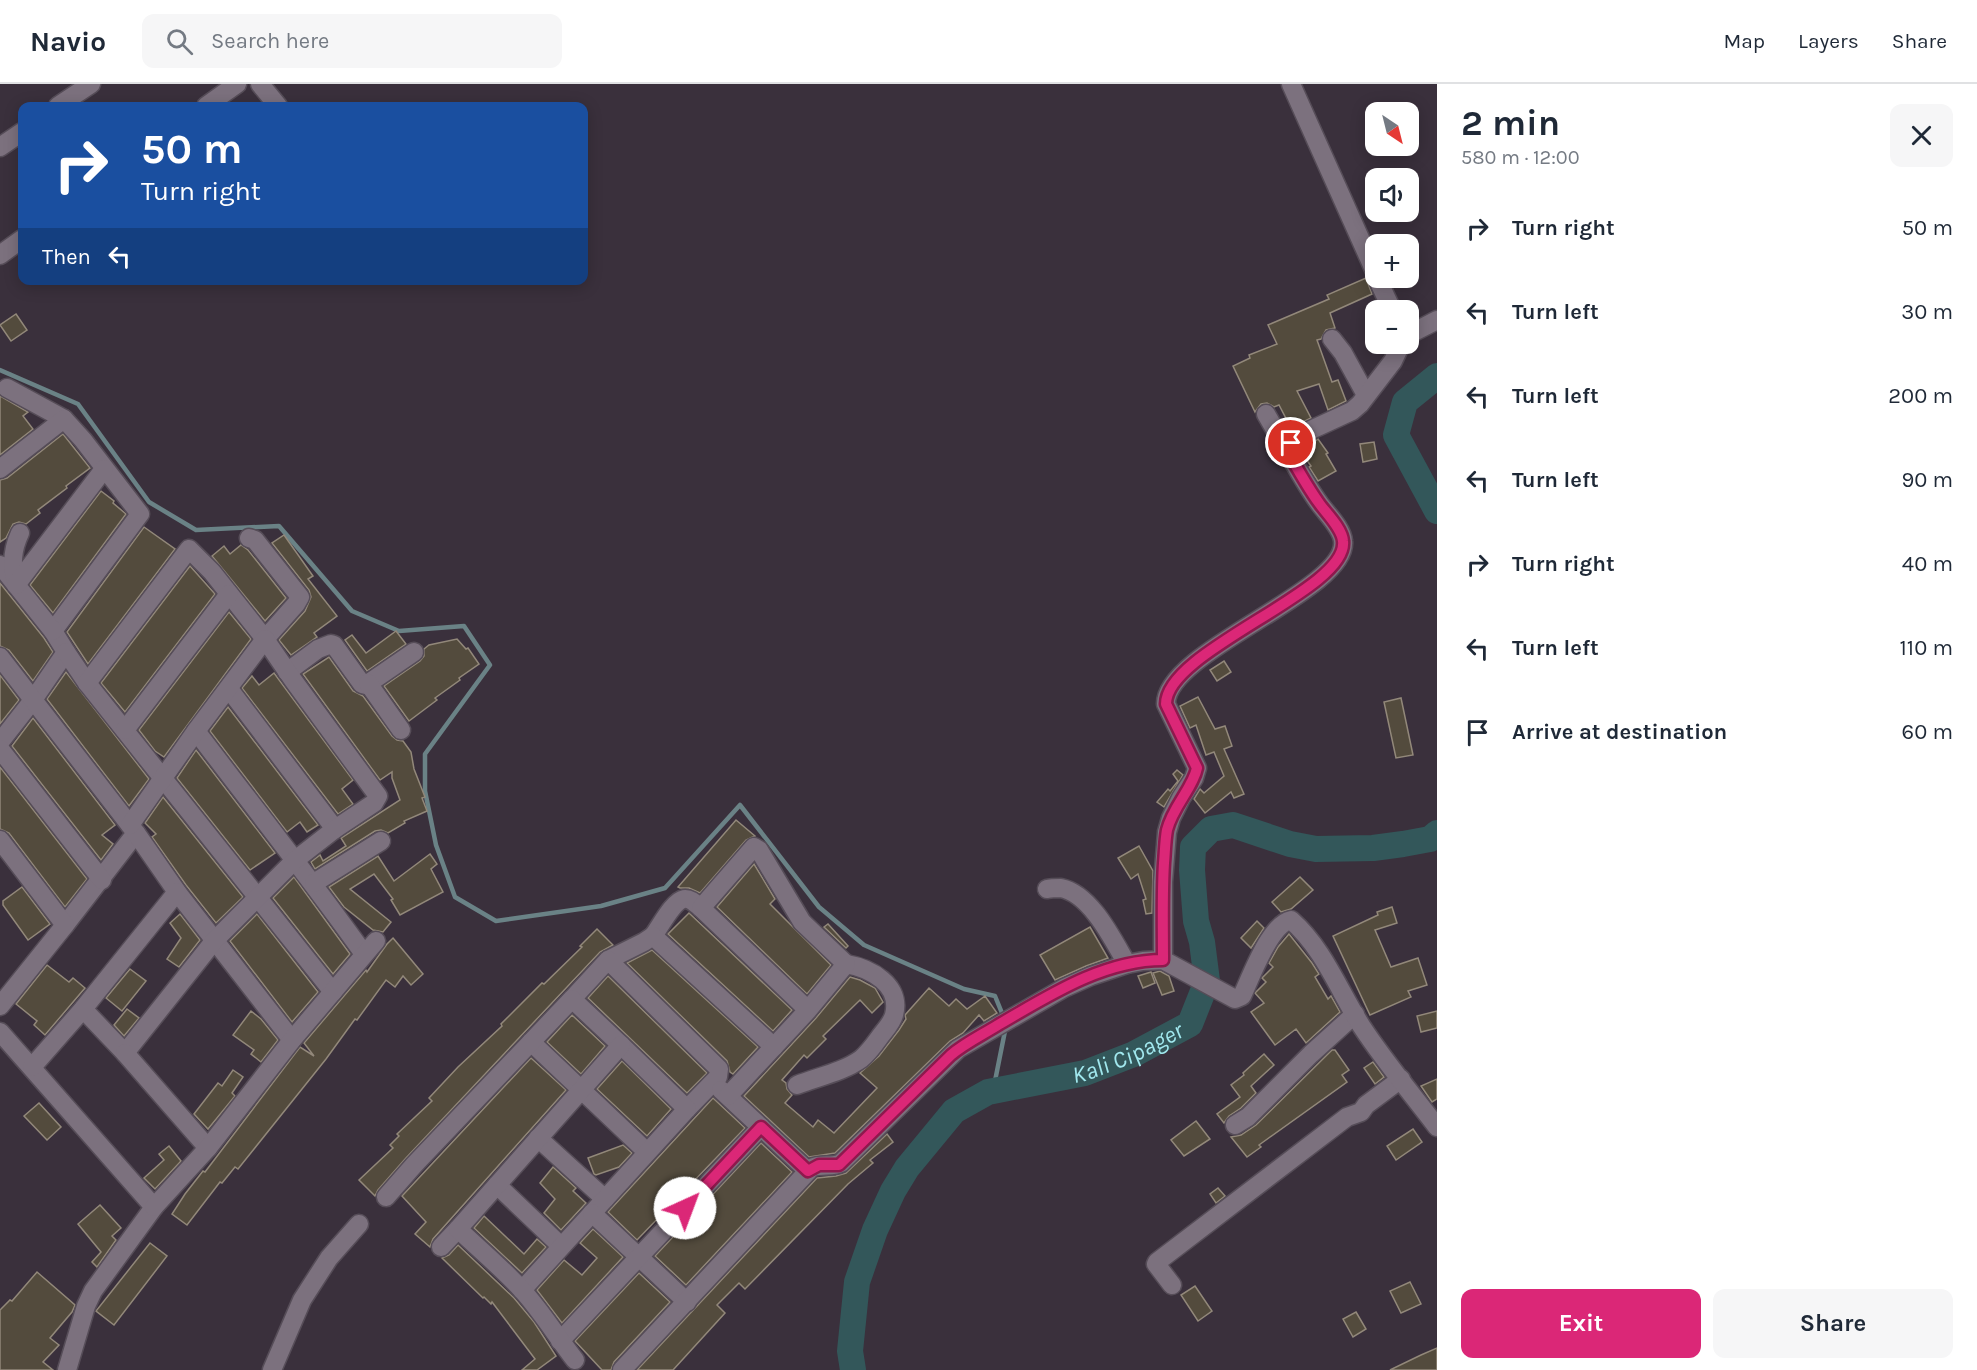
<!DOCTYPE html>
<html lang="en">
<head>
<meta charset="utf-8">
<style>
	:root { --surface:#fff; --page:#f6f6f7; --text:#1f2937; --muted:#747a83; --line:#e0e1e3; --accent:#db2777 }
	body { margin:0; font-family:Karla,sans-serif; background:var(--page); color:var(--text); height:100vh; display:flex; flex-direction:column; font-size:22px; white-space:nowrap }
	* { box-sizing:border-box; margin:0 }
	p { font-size:20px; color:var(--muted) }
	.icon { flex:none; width:33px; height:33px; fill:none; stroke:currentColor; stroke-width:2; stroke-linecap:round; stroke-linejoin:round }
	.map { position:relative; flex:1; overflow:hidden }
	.sheet { display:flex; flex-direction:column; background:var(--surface); width:540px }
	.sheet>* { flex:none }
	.top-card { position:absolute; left:18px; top:18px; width:570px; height:183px; border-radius:12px; box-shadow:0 3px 15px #0003; background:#1a4fa0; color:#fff; overflow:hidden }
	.needle { width:39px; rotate:145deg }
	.fabs { position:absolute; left:1365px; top:18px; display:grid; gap:12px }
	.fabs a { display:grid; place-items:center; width:54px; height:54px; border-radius:12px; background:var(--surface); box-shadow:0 3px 15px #0003; font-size:30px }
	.pin { position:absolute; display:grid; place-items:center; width:51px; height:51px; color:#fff; margin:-26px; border:3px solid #fff; border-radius:50%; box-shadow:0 2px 6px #0007 }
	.me { position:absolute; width:66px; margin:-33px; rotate:43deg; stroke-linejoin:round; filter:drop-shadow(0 0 4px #0008) }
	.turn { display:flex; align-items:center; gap:21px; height:126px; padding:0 24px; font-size:27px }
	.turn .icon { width:78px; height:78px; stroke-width:2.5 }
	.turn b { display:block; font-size:42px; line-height:51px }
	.then { display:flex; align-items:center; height:57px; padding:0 24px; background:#0003; gap:12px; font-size:22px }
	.round { display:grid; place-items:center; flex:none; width:63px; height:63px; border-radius:12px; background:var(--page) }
	.headline { display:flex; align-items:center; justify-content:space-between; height:102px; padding:0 24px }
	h1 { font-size:36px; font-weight:700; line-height:45px }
	.button { display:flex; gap:12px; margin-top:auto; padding:12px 24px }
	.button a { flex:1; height:69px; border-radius:12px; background:var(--accent); color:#fff; font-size:24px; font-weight:700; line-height:69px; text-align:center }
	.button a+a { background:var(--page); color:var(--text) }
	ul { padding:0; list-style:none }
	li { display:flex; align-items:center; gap:18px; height:84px; padding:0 24px }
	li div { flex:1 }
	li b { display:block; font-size:22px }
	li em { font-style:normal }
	header { display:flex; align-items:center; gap:36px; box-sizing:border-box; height:84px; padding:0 30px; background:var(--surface); border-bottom:2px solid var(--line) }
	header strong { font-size:28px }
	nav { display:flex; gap:33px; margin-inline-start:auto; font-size:21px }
	.search { width:420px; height:54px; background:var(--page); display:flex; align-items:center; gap:15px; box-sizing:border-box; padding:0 21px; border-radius:12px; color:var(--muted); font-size:22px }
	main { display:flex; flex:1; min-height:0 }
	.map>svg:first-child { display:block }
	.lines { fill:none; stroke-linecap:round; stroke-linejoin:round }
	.stream { stroke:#6a8286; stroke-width:4.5 }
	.river { stroke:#33575a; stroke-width:26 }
	.building { fill:#534b3d; stroke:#92887a; stroke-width:1.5 }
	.minor-casing { stroke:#564d58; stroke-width:21 }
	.minor { stroke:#7c717e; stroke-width:18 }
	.route-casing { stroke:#8e194d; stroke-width:15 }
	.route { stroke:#db2777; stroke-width:10 }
	.labels { text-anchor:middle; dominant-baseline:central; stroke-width:6; stroke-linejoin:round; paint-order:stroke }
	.water-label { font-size:24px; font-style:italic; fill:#a1e8ee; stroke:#302732 }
</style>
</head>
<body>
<header>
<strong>Navio</strong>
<div class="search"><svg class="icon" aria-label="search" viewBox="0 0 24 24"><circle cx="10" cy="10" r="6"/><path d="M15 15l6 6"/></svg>Search here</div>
<nav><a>Map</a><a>Layers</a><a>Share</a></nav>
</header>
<main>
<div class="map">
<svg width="1437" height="1286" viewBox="0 0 1437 1286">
	<rect width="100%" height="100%" fill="#3a303c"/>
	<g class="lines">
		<g class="stream">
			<polyline points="0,286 78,320 149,418 196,446 279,442 352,527 399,547 464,542 490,581 425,670 425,707 436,761 455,813 496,837 601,822 665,804 740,721 819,823 864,861 964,905 995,912 1004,934"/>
			<polyline points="993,1007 1006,942"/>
		</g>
		<g class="river">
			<polyline points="1437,292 1405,318 1396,351 1437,427"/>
			<path id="s1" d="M 853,1286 L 850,1267 L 857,1198 L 875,1146 L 893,1107 L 907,1084 L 954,1027 L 988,1008 L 1085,989 L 1134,970 L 1190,940 L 1207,897 L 1202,858 L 1196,837 L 1192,786 L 1193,763 L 1211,745 L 1233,741 L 1290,760 L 1316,765 L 1373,764 L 1403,760 L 1430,755 L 1437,749"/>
		</g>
	</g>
	<g class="building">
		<polygon points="1366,194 1372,210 1330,229 1335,244 1326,246 1321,255 1317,256 1332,298 1338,296 1346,317 1328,326 1319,300 1297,307 1311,334 1291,344 1279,321 1274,323 1267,319 1261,320 1255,328 1233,282 1250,274 1249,271 1277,260 1268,241 1329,215 1327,211"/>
		<polygon points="16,230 27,246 11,257 0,241"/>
		<polygon points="0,312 28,328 23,332 33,345 0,371"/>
		<polygon points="63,350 90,384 66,402 67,404 38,426 40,429 26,440 19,438 13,440 6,454 0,458 0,396 7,394"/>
		<polygon points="1318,355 1328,369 1326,370 1336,387 1318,397 1309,383 1311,382 1301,368"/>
		<polygon points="1374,358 1377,375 1363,378 1360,360"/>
		<polygon points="101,407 114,417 113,419 126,430 53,529 30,501"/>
		<polygon points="144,443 175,465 88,580 67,548"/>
		<polygon points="284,451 313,492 308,495 337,532 314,549 317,553 291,571 279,556 305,527 311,513 309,506 272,459"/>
		<polygon points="241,461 248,466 286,514 265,537 212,472 224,462 230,470"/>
		<polygon points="190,482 215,510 125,628 101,599"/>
		<polygon points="0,499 44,554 53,568 33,597 9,566 0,562"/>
		<polygon points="229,528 251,555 164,673 155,667 139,646"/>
		<polygon points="396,547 406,560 367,587 345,556 352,551 366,569"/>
		<polygon points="457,555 466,565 468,564 479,580 459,594 460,596 435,614 437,616 409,637 384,602 420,577 424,572 424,565 429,561"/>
		<polygon points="329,573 353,607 363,612 392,652 397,656 403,657 411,668 414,685 425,713 422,714 427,727 404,737 405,739 388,749 381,746 375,747 315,785 311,778 320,771 323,777 346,762 341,754 400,716 392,694 392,688 380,696 303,590"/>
		<polygon points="1224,577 1231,588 1217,597 1210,586"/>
		<polygon points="66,588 149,695 129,722 47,615"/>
		<polygon points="274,589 353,696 342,705 353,720 338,730 242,604 252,592 259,601"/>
		<polygon points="0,591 19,616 0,640"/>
		<polygon points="1198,613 1215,645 1225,642 1232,662 1224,665 1244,710 1234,714 1231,708 1205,729 1194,715 1200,705 1204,709 1224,692 1214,668 1206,671 1196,641 1190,644 1180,622"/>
		<polygon points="1401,614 1413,671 1396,674 1384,618"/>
		<polygon points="228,623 318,741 307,748 300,738 287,748 210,647"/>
		<polygon points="33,634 115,741 102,751 113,760 101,776 12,662"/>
		<polygon points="196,666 275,769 250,786 177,694"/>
		<polygon points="0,683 87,795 65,823 9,749 0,745"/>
		<polygon points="1177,686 1183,691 1164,723 1157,718 1168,705 1170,707 1178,697 1173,690"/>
		<polygon points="163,713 243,813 216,839 186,801 152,753 156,750 145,739"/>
		<polygon points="736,736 755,752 746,756 700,809 689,804 680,804 678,803"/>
		<polygon points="1139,762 1153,787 1152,829 1146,830 1143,816 1146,815 1138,790 1131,795 1118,774"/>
		<polygon points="430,770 437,780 431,785 443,808 400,831 391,816 393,815 374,790 350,805 391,838 383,848 373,846 344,823 329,803 378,772 394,797"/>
		<polygon points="754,780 775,815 770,820 831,881 807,910 717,823"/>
		<polygon points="294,793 350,870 333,890 273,814"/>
		<polygon points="1300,793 1313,806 1291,825 1281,828 1272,818"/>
		<polygon points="22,803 50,840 28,856 3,821 3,817"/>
		<polygon points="1392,823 1397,839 1375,846 1391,883 1418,874 1427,901 1408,907 1411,913 1370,931 1333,852 1378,831 1377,828"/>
		<polygon points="689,829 792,926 773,947 668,850"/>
		<polygon points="180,830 200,856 179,883 167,875 181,854 170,839"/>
		<polygon points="257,830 318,908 292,938 230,857"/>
		<polygon points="1257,837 1264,844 1251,864 1241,854"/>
		<polygon points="828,840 848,862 846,864 824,843"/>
		<polygon points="1090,843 1108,874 1086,882 1055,896 1040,871"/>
		<polygon points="597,845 613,861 600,868 406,1074 378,1106 375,1112 359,1096 393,1064 390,1061 399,1052 397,1050 432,1017 429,1014 458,983 502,942 501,940 542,899 544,900 582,863 580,862"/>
		<polygon points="1289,850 1312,879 1319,890 1315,893 1328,915 1331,912 1340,928 1306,959 1296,945 1275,961 1251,928 1264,919 1255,909 1266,898 1262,894 1273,883 1269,879 1278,863"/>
		<polygon points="393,854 423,890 411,901 403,892 395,903 386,896 357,936 355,935 326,975 238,1085 235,1083 222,1099 220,1098 187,1141 172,1130 185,1110 203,1087 205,1088 300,963 314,972 304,959 366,886 367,888 387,860"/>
		<polygon points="652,866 758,963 733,990 730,988 727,977 627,879"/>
		<polygon points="47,881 69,898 73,894 85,904 45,951 34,941 37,937 16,920"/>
		<polygon points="130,885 146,897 122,927 106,914"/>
		<polygon points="1160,887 1169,892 1174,907 1162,911 1153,889"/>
		<polygon points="1151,888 1155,899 1143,904 1138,892"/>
		<polygon points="608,892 707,989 687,1009 588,914"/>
		<polygon points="850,893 860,896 875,904 883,918 872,929 860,916 823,952 826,955 807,974 804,971 782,996 786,999 787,1005 792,1011 785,1019 813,1043 818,1036 834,1049 877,1004 860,989 879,972 899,946 906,935 905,931 929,904 949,922 956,915 967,925 985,912 997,929 984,937 979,931 963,949 950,957 835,1069 809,1073 744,1012 816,934"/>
		<polygon points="127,925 139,934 124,952 114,941"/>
		<polygon points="251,927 261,935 278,956 261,978 251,970 254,966 233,951"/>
		<polygon points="1437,927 1437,944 1421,948 1417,932"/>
		<polygon points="572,931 605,962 581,990 547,958"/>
		<polygon points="1332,966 1335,966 1349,986 1342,991 1347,998 1259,1061 1261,1063 1247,1073 1231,1053 1241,1051 1256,1041"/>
		<polygon points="1264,970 1274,981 1251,1002 1256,1009 1241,1024 1229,1032 1224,1039 1217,1030 1240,1013 1231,1001 1244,991 1243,989"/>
		<polygon points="531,974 566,1006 433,1155 430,1163 415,1150 426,1138 402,1112"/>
		<polygon points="622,977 671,1025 647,1052 597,1005"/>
		<polygon points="1373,978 1384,993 1375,1000 1364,984"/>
		<polygon points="233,986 243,993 232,1009 235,1012 208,1045 194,1030 218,999 222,1002"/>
		<polygon points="1437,995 1437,1015 1432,1018 1421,1002"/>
		<polygon points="713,1014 745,1044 637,1156 608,1128"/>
		<polygon points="39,1019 61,1043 47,1056 24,1032"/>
		<polygon points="1196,1037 1210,1055 1184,1072 1171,1056"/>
		<polygon points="1413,1045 1422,1058 1396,1076 1387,1062"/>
		<polygon points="887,1050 893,1058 870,1076 873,1079 848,1100 745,1205 739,1199 717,1221 725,1229 673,1286 637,1286 817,1094 836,1092 846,1089"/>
		<polygon points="761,1059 792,1088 686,1201 655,1172"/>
		<polygon points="623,1061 632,1069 619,1083 596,1091 594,1090 588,1074"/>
		<polygon points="169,1062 181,1077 155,1105 144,1094 164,1076 159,1070"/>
		<polygon points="553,1083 576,1104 573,1107 586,1119 561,1146 544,1129 555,1115 540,1099"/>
		<polygon points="1218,1104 1225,1112 1216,1119 1210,1110"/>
		<polygon points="100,1121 121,1144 112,1152 116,1156 97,1183 92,1178 101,1168 78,1140"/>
		<polygon points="484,1132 524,1170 537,1155 546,1163 522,1189 474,1144"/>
		<polygon points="593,1145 623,1173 562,1239 537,1206 564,1176 582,1191 597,1174 580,1159"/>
		<polygon points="150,1159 167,1172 114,1241 96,1227"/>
		<polygon points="458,1161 514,1214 534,1238 556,1272 537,1286 522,1286 535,1275 492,1218 491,1220 484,1213 483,1214 442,1174 449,1171"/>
		<polygon points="37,1188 75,1221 72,1228 50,1254 59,1261 43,1278 53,1286 0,1286 0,1226 10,1216 12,1217"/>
		<polygon points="639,1189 670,1218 614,1278 611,1286 602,1286 575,1257"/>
		<polygon points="1410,1198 1421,1220 1401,1229 1390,1207"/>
		<polygon points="1195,1202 1212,1227 1198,1237 1181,1211"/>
		<polygon points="1356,1228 1366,1245 1353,1253 1343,1235"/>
		<polygon points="1437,1264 1437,1286 1390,1286 1421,1271"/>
	</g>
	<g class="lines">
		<g class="minor-casing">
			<g id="minor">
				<polyline points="260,0 278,22"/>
				<polyline points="1291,0 1376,190"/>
				<polyline points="58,22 91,0"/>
				<polyline points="206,22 237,0"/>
				<polyline points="0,63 22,48"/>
				<polyline points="0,171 22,155"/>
				<polyline points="1377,194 1392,226"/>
				<polyline points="1408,251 1437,236"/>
				<polyline points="1332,255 1343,269 1366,311"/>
				<polyline points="7,304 64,335"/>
				<polyline points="1266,330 1285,363"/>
				<polyline points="0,385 64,335 83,356 140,430 53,547 66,568 33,616 0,658"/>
				<polyline points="0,481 53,547"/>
				<path d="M 16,499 C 11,481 12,466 20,449"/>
				<polyline points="16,501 104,385"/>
				<polyline points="66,568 87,599 333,908"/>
				<polyline points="0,573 136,749 65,841"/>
				<polyline points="287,588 318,565 331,560 334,561 362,600 366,601 414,568"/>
				<polyline points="87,599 189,465 212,488 265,555 296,520 300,513 255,456 249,454"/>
				<polyline points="368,599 401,646"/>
				<polyline points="229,605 335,745"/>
				<polyline points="125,646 229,510"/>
				<path d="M 196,647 C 252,721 310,794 364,870"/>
				<polyline points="0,665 102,796"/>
				<polyline points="136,749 177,808 292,956"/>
				<polyline points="0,756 65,841 0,922"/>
				<polyline points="314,799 381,757"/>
				<path d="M 1047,805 C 1051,804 1056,804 1061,804 C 1091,810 1113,856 1127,880"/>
				<path d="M 653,852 C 660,843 673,817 684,815 C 690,814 696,820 701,824"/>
				<polyline points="608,876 644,858 653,852 774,963"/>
				<path d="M 1163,876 L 1163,798 L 1167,748 L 1171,734 L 1181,714 L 1194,694 L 1197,684 L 1166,620 C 1165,567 1349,506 1343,457 C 1342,444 1326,429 1319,419 C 1306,401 1296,382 1285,363 L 1300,351 L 1352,327 L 1360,320 L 1393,277 L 1401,260"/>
				<polyline points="572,915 608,876 719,985 718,993 687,1025"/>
				<polyline points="83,925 125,969 214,857 294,777 335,745 374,719 378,712 293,596 265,555 196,647 130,741"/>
				<polyline points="0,948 154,1123 93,1207 86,1222 67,1286"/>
				<polyline points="531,958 647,1068"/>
				<polyline points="125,969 208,1064"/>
				<polyline points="32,983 83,925 177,808"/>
				<path d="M 797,1001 C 817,993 843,988 861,975 C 868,969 874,961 879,954 C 884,947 892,939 894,931 C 902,901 870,884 846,880"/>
				<polyline points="721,1006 808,1087"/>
				<polyline points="728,1012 808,926 846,880 802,838 759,766 754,763 701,824 808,926"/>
				<polyline points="1235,1041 1248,1033 1311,970 1355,930"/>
				<polyline points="538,1054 605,1115"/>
				<polyline points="497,1101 561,1162"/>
				<polyline points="386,1113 414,1081 572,915 621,961 687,1025 522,1206"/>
				<polyline points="154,1123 208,1064 292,956 376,857"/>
				<polyline points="592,1129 687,1218"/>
				<polyline points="441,1163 458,1145"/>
				<polyline points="1172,1201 1156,1180 1157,1178 1347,1033 1361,1028 1366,1021 1401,995"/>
				<polyline points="560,1257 761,1043"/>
				<path d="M 575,1276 C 557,1253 542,1228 522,1206 C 502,1184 479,1165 458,1145 L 621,961"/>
				<polyline points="272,1286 302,1216 329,1174 359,1140"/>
				<path d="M 622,1286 L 811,1084 C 821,1079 832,1084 841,1079 L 958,965 L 1064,904 L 1091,892 L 1127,880 L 1143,877 L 1163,876 L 1235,915 L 1242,912 C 1251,893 1270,840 1291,836 C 1324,865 1339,907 1362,943 C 1385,978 1412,1010 1437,1043"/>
			</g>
		</g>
		<use href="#minor" class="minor"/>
	</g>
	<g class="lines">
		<g class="route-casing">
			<path id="route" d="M 685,1124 L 761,1043 L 808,1087 L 819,1081 L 839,1081 L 951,971 C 965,959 982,951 998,941 C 1048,912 1103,876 1163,876 C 1163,844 1162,811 1164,779 C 1165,768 1165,757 1167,746 C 1173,722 1193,704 1197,684 L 1166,620 C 1166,566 1349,506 1343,457 C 1342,444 1326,429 1319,419 C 1306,401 1296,382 1285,363 L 1291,359"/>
		</g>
		<use href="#route" class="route"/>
	</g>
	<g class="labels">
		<g class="water-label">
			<text stroke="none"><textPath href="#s1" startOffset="472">Kali Cipager</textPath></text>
		</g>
	</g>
</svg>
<div class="fabs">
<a><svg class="needle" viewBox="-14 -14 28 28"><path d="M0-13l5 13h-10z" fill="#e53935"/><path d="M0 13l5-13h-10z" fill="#747a83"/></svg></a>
<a><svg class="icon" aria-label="sound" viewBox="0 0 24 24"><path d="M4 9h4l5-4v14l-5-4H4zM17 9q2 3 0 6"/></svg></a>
<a>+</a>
<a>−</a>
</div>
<div class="pin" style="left:1291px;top:359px;background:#d93025"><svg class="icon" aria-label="arrive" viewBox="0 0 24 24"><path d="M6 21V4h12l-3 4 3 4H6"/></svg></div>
<svg class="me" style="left:685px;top:1124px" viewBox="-20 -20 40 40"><circle r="19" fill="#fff"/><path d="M0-13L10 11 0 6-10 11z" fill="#db2777"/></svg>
<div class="top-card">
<div class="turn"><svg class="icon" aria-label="right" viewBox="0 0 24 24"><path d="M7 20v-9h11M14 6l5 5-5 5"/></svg><div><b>50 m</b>Turn right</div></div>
<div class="then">Then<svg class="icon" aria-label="left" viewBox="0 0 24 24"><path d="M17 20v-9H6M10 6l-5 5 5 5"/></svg></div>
</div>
</div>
<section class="sheet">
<div class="headline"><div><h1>2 min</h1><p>580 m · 12:00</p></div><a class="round"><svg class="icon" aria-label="close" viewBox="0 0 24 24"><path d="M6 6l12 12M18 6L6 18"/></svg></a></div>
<ul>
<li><svg class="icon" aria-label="right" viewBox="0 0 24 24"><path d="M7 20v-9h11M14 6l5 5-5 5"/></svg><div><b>Turn right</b></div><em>50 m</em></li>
<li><svg class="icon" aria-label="left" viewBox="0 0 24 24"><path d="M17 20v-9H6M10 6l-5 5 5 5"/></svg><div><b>Turn left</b></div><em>30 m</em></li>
<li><svg class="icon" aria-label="left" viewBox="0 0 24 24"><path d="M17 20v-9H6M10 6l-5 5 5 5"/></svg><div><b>Turn left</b></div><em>200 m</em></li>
<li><svg class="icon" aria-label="left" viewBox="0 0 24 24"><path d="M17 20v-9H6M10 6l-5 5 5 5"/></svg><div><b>Turn left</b></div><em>90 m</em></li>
<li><svg class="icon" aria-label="right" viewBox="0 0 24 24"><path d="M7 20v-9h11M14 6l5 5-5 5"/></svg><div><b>Turn right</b></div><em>40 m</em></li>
<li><svg class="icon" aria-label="left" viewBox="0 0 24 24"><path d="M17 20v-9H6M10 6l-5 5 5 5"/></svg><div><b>Turn left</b></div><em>110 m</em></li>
<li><svg class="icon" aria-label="arrive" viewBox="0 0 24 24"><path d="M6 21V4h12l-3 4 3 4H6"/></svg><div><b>Arrive at destination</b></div><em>60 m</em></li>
</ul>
<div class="button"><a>Exit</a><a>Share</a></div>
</section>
</main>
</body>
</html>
